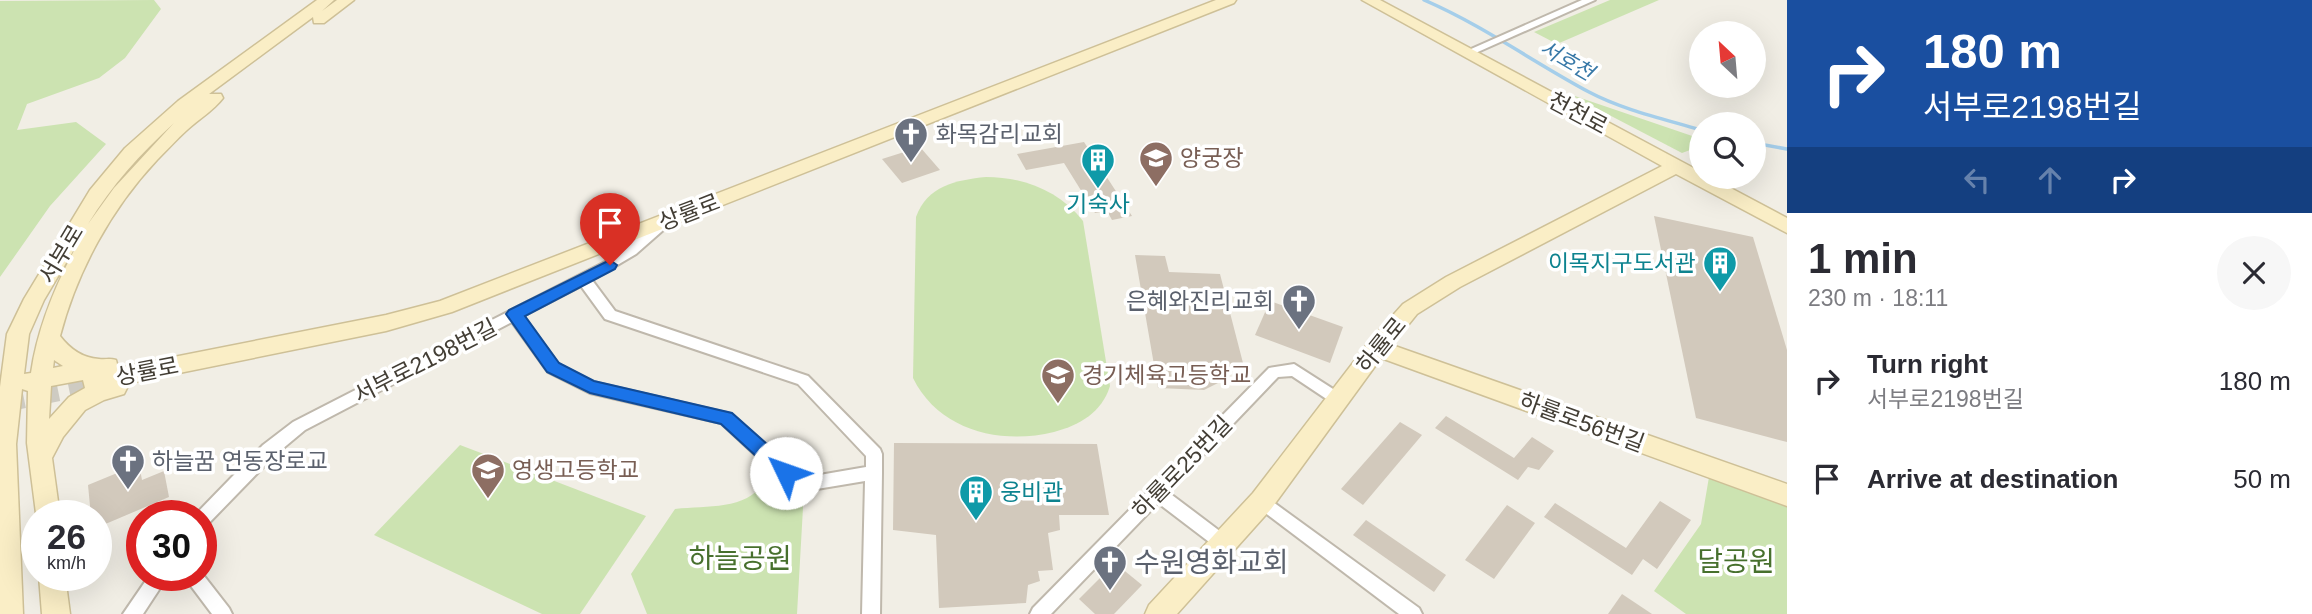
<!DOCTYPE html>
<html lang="en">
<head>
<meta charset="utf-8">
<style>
	:root { --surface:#fff; --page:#f7f7f7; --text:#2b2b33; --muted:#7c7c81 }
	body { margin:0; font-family:Helvetica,"Noto Sans KR",sans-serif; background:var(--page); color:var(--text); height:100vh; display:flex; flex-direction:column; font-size:26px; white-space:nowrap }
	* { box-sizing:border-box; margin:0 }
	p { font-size:23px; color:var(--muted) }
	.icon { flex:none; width:38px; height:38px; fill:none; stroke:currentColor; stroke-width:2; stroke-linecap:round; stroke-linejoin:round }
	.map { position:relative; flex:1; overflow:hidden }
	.drawer { display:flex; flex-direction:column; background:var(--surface); width:525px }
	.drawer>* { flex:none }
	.banner { background:#1a4fa0; color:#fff; overflow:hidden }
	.needle { width:46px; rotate:334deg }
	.buttons { position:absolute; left:1689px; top:21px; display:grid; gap:14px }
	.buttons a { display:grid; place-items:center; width:77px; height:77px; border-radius:50%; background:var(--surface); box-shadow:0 7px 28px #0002; font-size:35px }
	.speed { position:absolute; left:21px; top:500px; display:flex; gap:14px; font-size:35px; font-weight:700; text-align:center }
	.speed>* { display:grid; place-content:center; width:91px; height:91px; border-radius:50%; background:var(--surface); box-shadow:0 7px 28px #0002; line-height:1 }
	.speed small { font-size:18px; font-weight:400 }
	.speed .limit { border:10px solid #d22; background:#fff; color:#111 }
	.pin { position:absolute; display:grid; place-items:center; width:60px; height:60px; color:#fff; margin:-72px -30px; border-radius:50% 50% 50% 0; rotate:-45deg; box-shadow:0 0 7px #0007 }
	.pin .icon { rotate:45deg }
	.me { position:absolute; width:77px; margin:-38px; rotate:312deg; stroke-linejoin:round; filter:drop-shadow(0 0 5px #0008) }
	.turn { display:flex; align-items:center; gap:24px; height:147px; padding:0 21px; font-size:32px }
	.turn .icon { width:91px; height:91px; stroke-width:2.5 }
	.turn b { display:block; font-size:49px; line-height:60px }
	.lanes { display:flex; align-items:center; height:66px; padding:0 21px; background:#0003; justify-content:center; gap:35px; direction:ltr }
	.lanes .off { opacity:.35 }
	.round { display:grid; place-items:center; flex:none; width:74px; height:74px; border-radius:37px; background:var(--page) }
	.summary { display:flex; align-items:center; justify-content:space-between; height:119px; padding:0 21px }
	h1 { font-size:42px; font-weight:800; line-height:52px }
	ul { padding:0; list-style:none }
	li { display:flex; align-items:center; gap:21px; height:98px; padding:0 21px }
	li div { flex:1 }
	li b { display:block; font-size:26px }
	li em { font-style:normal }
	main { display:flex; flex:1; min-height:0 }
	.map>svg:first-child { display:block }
	.green { fill:#cce3b1 }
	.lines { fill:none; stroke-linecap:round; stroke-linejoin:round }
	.stream { stroke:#a5ceea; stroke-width:3.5 }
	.building { fill:#d2c9bc }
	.secondary-tunnel { stroke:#cecbc2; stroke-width:24; stroke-dasharray:24 11; stroke-linecap:butt }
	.street-casing { stroke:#bfb8ac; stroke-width:4 }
	.secondary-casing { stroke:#cec097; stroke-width:3 }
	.street { fill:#fff; fill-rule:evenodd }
	.secondary { fill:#faeec6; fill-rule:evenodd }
	.route { fill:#1a73e8; stroke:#114b97; stroke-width:2 }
	.labels { text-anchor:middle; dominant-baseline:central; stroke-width:7; stroke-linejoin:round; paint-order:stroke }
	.far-water-label { font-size:21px; font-style:italic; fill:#3778a7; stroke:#fff }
	.street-label { font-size:23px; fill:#433e35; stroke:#fff }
	.worship-label { font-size:23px; fill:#5b616d; stroke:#fff; text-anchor:start }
	.education-label { font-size:23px; fill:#785e54; stroke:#fff; text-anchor:start }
	.culture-label { font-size:23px; fill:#0d838f; stroke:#fff }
	.near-park-label { font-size:28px; fill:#47702d; stroke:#fff }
	.near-worship-label { font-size:28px; fill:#5b616d; stroke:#fff; text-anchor:start }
</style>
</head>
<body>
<main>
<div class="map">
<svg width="1787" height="614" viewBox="0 0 1787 614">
	<rect width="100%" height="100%" fill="#f1eee5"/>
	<g class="green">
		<polygon points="154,0 161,9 125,58 99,78 27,104 17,130 76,122 106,144 50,206 0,277 0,1"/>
		<polygon points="1610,0 1659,0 1557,44 1534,32"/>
		<polygon points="1569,94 1701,139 1701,146 1682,153"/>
		<path d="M 986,177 C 1024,177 1059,191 1083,221 L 1110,386 C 1102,412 1080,425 1054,432 C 1001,445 939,431 913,378 L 916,217 C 927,186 956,180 986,177 Z"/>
		<polygon points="460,445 646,516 580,614 542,614 374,535"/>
		<path d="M 771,468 L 804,490 L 797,614 L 647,614 L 631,574 L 675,509 C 713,505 757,512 771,468 Z"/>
		<polygon points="1709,477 1787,506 1787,614 1686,614 1654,591 1701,524"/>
	</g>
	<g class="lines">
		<g class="stream">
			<path d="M 1424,0 C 1482,25 1533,62 1589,92 C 1623,110 1664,119 1701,130"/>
			<polyline points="1754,143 1787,149"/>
		</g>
	</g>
	<g class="building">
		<polygon points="1084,142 1132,216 1112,220 1107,211 1095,213 1064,163 1026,170 1017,154"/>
		<polygon points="920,147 940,170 902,183 882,159"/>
		<polygon points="1654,216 1753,237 1787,350 1787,442 1696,418"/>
		<polygon points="1135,255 1165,256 1169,272 1220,274 1243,363 1235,363 1220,382 1204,390 1158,388"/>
		<polygon points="1270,301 1343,327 1330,363 1255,335"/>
		<polygon points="1446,416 1514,458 1532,437 1554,451 1539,470 1528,467 1518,480 1435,428"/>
		<polygon points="1400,422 1422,435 1363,505 1341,489"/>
		<polygon points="894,443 1097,444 1109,515 1059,515 1060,530 1048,533 1053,570 1038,571 1040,581 1028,585 1026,603 939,608 936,535 893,530"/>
		<polygon points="139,464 142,480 164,471 169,497 96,528 96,516 91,516 88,485"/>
		<polygon points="1660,501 1691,520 1657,569 1643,559 1632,575 1544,517 1555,503 1626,548"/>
		<polygon points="1507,505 1535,523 1494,579 1465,560"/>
		<polygon points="1366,520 1446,575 1434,592 1353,535"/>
		<polygon points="1115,563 1142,585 1114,614 1095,614 1079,599"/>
		<polygon points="1622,594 1652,614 1608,614"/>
	</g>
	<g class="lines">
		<polyline class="secondary-tunnel" points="0,401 93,382"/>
		<g class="street-casing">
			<g id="street">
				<polygon points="1582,0 1595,0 1471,55 1467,56 1462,53"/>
				<path d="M 664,218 L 670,222 L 669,225 L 636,254 L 592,280 L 615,311 L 808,376 L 880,449 L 882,454 L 882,473 L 880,614 L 862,614 L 865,481 L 799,492 L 793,490 L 721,423 L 590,393 L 548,372 L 512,322 L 305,430 L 275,455 L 207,525 L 201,527 L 201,516 L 195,515 L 263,445 L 293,422 L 605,262 ZM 581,286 L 605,319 L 798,384 L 866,456 L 866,467 L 802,478 L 731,414 L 593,382 L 558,364 L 523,316 Z"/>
				<polygon points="1294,364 1344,396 1347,400 1344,404 1339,406 1334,404 1292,376 1278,377 1168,492 1229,538 1232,543 1229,548 1223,551 1217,548 1158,503 1051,614 1030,614 1033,608 1269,368"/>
				<polygon points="1262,494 1419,608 1422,614 1399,614 1256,506 1254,501 1256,496"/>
				<polygon points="201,572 229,608 232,614 212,614 188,582 185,576 201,576"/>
				<polygon points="149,576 168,576 143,614 123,614"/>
			</g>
		</g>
		<g class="secondary-casing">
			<g id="secondary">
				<path d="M 317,0 L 334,0 L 322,11 L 337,0 L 354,0 L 324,23 L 314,23 L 313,17 L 209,94 L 221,94 L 223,98 C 214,110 199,119 187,130 C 177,139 167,150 157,160 C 111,209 77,271 60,336 C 70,349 82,358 99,359 C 106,360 109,358 116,360 L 118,368 L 386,315 L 440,301 L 1216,0 L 1236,0 L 1234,3 L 452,312 L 386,331 L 125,384 L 127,388 L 124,394 L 104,400 L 85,410 L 63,437 L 52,458 L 60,516 L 37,516 L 37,521 L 27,443 L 28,391 L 22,389 L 16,444 L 23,614 L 0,614 L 0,387 L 7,334 L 24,299 L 90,190 L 125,148 L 178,101 ZM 174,123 L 114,188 L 88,224 C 112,185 140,154 174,123 ZM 82,236 C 58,279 38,324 31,373 L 24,374 L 29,334 L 44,300 ZM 54,360 L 63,366 L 53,368 ZM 83,380 L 85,388 L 69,397 L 49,419 L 51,386 Z"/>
				<polygon points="1362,0 1380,0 1701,172 1701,177 1710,177 1787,218 1787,233 1676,174 1460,287 1417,314 1392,345 1787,484 1787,506 1381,358 1271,509 1177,614 1145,614 1149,605 1253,493 1369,342 1403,304 1446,277 1662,166"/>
				<polygon points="39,576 65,576 70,614 42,614"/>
			</g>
		</g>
		<use href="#street" class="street"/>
		<use href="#secondary" class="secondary"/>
	</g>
	<polygon class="route" points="610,260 617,265 615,269 525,316 559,363 594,381 732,413 793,467 795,473 793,478 786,481 780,478 721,424 590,393 547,372 506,314 509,310"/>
	<defs>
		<g id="church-pin" transform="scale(1.75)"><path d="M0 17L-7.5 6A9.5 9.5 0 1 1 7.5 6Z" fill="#6b7280" stroke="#fff"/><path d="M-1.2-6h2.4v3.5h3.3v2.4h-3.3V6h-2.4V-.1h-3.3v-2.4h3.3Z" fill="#fff"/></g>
		<g id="school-pin" transform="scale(1.75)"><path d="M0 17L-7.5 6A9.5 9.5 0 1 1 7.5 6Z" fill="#8d6e63" stroke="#fff"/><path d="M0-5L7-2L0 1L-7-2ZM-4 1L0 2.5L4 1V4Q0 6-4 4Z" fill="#fff"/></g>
		<g id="building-pin" transform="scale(1.75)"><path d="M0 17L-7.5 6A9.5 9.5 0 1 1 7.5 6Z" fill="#0f9aa8" stroke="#fff"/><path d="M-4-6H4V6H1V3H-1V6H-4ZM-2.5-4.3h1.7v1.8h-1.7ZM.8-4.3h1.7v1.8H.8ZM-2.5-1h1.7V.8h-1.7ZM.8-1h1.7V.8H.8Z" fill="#fff"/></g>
	</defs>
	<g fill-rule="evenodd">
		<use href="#church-pin" x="911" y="134"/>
		<use href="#school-pin" x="1156" y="158"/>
		<use href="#building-pin" x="1098" y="160"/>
		<use href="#building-pin" x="1720" y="263"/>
		<use href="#church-pin" x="1299" y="301"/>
		<use href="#school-pin" x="1058" y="375"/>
		<use href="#church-pin" x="128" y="461"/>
		<use href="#school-pin" x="488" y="470"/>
		<use href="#building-pin" x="976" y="492"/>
		<use href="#church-pin" x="1110" y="562"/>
	</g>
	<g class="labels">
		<g class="far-water-label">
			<text transform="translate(1567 60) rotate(30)">서호천</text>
		</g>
		<g class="street-label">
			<text transform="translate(1578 113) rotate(28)">천천로</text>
			<text transform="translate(689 212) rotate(-21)">상률로</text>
			<text transform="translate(61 254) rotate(-59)">서부로</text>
			<text transform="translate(1381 345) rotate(-51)">하률로</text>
			<text transform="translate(425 361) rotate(-27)">서부로2198번길</text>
			<text transform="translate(147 371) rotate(-11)">상률로</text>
			<text transform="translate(1582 422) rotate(20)">하률로56번길</text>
			<text transform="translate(1182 467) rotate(-46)">하률로25번길</text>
		</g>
		<g class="worship-label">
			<text x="936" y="134">화목감리교회</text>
			<text x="1274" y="301" text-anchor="end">은혜와진리교회</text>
			<text x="152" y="461">하늘꿈 연동장로교</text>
		</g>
		<g class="education-label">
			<text x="1180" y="158">양궁장</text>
			<text x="1082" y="375">경기체육고등학교</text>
			<text x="512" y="470">영생고등학교</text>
		</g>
		<g class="culture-label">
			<text x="1098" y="204">기숙사</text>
			<text x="1696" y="263" text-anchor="end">이목지구도서관</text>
			<text x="1000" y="492" text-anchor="start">웅비관</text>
		</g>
		<g class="near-park-label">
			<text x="740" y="558">하늘공원</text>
			<text x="1736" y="561">달공원</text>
		</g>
		<g class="near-worship-label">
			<text x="1134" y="562">수원영화교회</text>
		</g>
	</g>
</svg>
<div class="buttons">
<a><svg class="needle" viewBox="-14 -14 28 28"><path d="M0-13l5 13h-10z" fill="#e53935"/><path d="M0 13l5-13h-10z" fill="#7c7c81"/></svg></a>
<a><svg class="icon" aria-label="search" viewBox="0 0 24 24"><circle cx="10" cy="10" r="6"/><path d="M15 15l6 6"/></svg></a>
</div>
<div class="speed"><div>26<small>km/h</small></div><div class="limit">30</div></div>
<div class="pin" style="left:610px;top:265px;background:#d93025"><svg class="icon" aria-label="arrive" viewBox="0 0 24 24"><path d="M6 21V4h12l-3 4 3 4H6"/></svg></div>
<svg class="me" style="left:786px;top:473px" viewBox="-20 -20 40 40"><circle r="19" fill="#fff"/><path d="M0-13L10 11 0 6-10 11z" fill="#1a73e8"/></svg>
</div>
<section class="drawer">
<div class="banner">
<div class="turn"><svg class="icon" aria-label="right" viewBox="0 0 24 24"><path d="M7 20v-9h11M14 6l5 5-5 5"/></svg><div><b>180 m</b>서부로2198번길</div></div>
<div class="lanes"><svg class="icon off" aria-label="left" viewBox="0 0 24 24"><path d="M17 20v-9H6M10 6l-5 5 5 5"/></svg><svg class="icon off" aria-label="ahead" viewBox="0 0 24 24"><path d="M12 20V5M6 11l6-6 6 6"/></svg><svg class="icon" aria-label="right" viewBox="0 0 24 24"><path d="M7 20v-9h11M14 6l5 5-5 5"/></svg></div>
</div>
<div class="summary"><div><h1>1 min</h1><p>230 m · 18:11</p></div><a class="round"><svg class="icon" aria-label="close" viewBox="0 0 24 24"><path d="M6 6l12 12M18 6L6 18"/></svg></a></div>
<ul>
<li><svg class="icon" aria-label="right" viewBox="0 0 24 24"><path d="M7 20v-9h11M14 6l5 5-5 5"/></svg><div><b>Turn right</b><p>서부로2198번길</p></div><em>180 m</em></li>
<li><svg class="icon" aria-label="arrive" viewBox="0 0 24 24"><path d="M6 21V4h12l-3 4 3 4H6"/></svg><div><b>Arrive at destination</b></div><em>50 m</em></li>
</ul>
</section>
</main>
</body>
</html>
